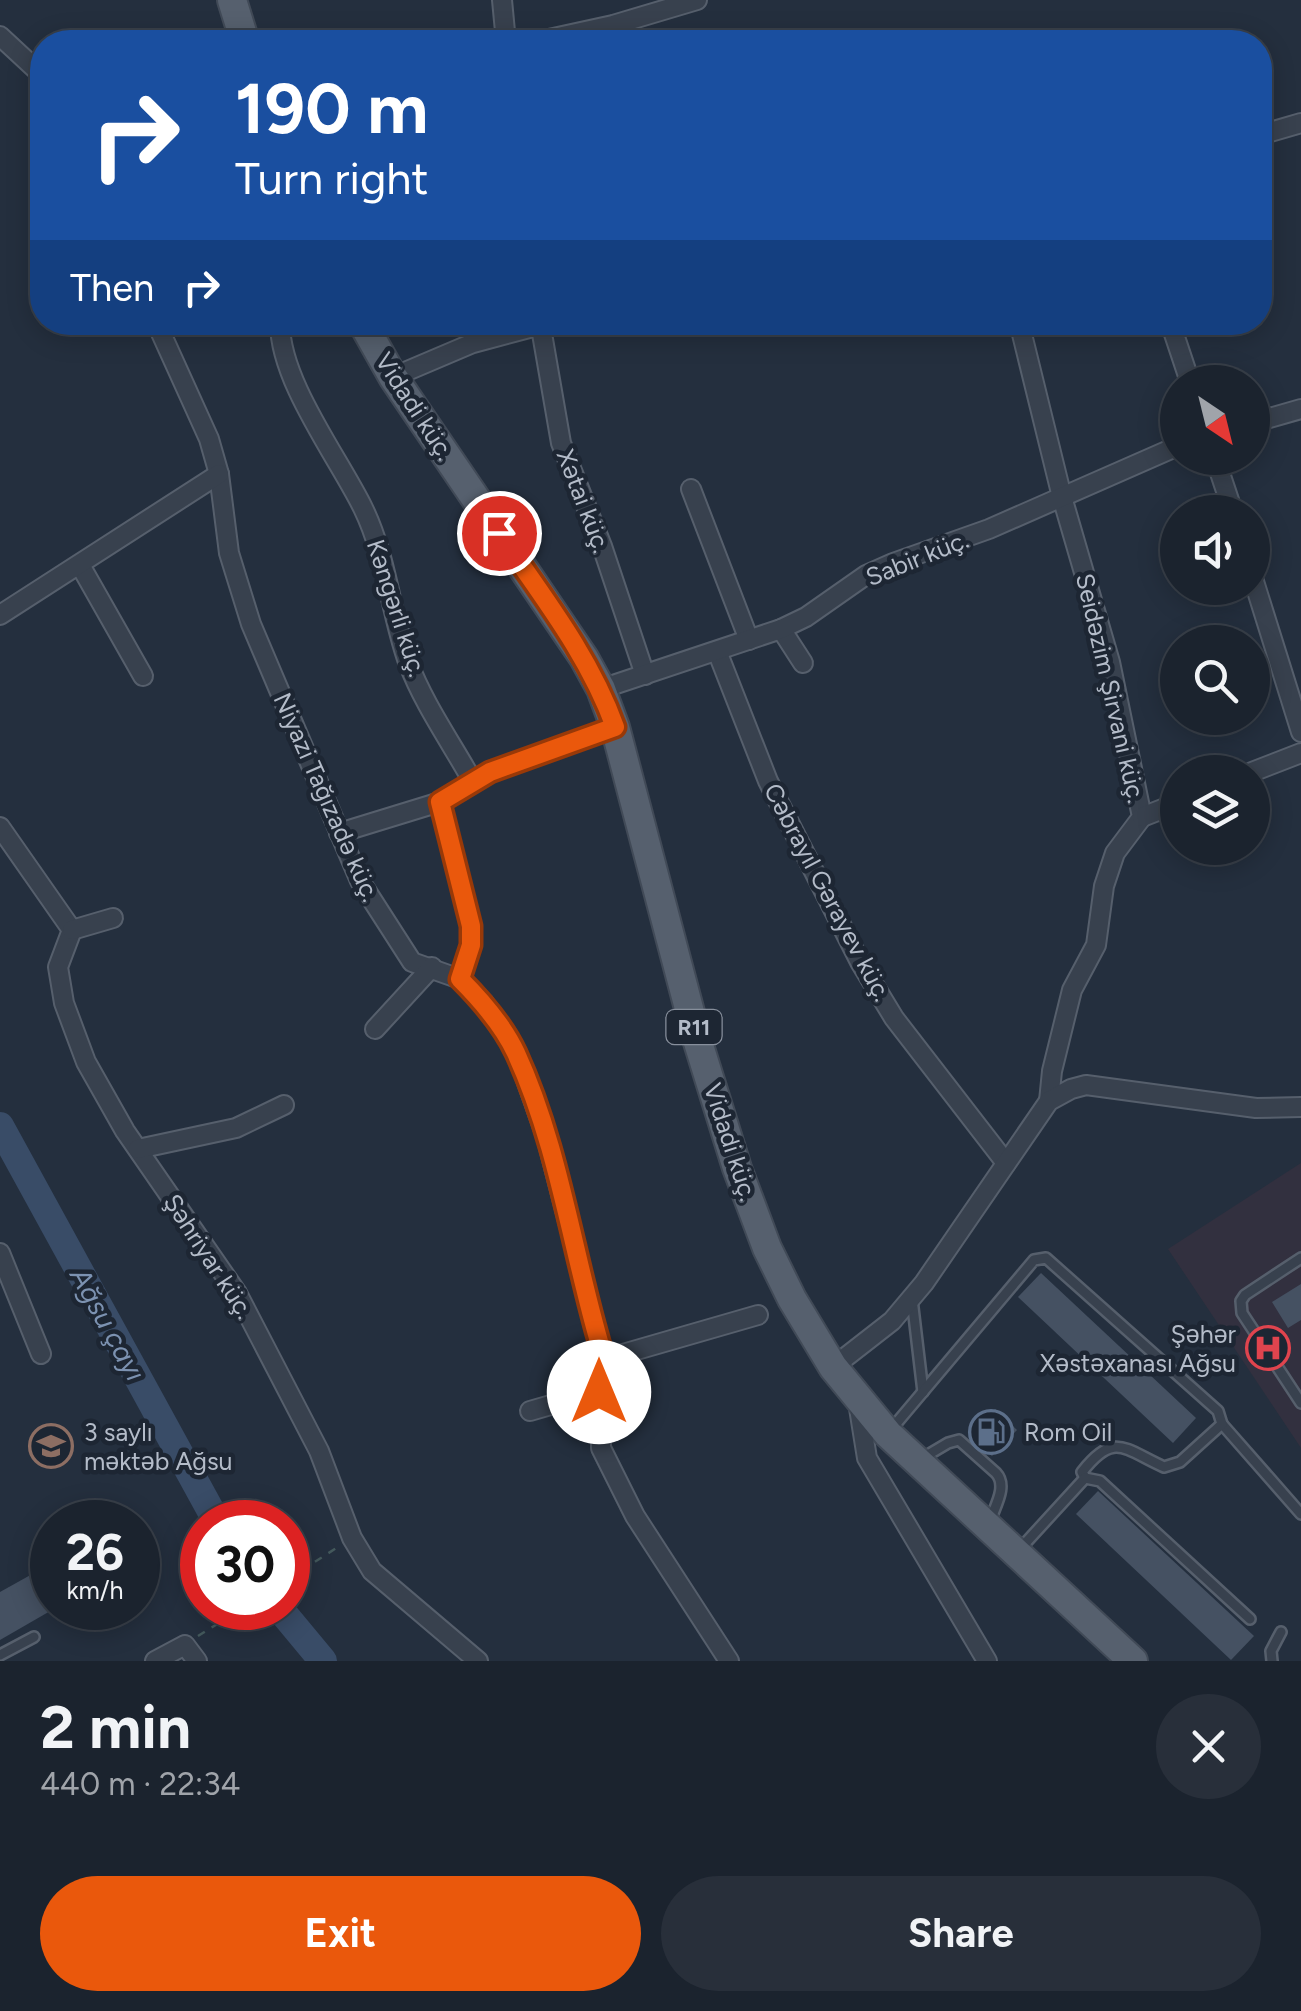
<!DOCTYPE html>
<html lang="en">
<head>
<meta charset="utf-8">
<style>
	:root { --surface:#1b232e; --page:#282f3a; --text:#f1f3f6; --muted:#a0a4aa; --line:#39404a; --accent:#ea580c }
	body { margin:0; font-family:Figtree,sans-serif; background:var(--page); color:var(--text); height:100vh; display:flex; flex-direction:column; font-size:38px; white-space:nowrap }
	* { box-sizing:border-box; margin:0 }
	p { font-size:32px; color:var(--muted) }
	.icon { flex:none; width:55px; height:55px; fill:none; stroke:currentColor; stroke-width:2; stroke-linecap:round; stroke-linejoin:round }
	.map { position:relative; height:1661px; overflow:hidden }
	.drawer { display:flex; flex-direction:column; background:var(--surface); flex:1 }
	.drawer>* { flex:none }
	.hud { position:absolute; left:30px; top:30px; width:1242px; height:305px; border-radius:40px; box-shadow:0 5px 25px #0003,0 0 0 2px var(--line); background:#1a4fa0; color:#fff; overflow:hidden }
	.needle { width:65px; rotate:145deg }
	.tools { position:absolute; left:1160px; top:365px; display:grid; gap:20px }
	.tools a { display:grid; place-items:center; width:110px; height:110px; border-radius:50%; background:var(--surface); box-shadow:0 5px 25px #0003,0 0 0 2px var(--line); font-size:50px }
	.speed { position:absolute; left:30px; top:1500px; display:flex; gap:20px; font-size:50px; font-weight:700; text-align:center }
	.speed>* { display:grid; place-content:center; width:130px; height:130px; border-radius:50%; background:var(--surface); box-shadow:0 5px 25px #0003,0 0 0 2px var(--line); line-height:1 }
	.speed small { font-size:25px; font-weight:400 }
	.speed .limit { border:15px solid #d22; background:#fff; color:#111 }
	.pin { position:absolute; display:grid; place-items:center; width:85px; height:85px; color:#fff; margin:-42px; border:5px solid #fff; border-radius:50%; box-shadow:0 2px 10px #0007 }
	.me { position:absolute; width:110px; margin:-55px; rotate:0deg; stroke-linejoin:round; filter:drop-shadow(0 0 8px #0008) }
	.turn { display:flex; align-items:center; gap:35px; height:210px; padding:0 40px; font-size:45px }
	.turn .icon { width:130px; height:130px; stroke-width:2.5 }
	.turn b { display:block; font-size:70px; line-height:85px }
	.then { display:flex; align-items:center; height:95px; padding:0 40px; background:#0003; gap:20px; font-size:38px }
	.round { display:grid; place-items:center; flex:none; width:105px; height:105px; border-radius:52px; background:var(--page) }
	.overview { display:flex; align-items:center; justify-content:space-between; height:170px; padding:0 40px }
	h1 { font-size:60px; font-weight:700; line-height:75px }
	.action { display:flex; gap:20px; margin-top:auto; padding:20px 40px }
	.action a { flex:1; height:115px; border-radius:60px; background:var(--accent); color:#fff; font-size:40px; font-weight:700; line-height:115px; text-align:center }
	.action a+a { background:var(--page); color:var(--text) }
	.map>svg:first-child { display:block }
	.medical { fill:#32303f }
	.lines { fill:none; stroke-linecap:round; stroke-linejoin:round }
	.river { stroke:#394c67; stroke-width:28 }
	.building { fill:#455162 }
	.lane-casing { stroke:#565f6c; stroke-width:14 }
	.street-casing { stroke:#565f6c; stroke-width:22 }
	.primary-casing { stroke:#414a57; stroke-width:32 }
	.path { stroke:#44595c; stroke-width:2.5; stroke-dasharray:8 8; stroke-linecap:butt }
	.lane { stroke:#38414e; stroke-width:9 }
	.street { stroke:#38414e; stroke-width:18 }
	.primary { stroke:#56606e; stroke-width:28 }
	.route-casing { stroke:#983908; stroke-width:25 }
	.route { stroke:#ea580c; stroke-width:18 }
	.labels { text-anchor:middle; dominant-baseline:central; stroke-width:9; stroke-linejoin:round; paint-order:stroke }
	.shield { fill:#1d2633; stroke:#878f9c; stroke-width:2.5 }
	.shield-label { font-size:22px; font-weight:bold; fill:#b4bcc9 }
	.street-label { font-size:25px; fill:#b4bcc9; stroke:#1d2633 }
	.poi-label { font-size:25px; fill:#b4bcc9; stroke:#1d2633; text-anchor:start }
	.water-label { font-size:28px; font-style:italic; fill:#7c92b1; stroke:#1d2633 }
</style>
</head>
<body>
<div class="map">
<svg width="1301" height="1661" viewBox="0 0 1301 1661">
	<rect width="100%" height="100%" fill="#242f3e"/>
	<polygon class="medical" points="1301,1163 1301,1448 1168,1249"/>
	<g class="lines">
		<g class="river">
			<polyline points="0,1126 217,1522"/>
			<polyline points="279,1608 323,1661"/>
		</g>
	</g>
	<g class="building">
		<polygon points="1041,1273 1196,1418 1173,1443 1018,1297"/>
		<polygon points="1301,1284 1301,1320 1288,1328 1272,1302"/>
		<polygon points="995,1409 1017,1430 992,1456 970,1436"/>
		<polygon points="1098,1491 1254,1636 1231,1660 1076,1514"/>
		<polygon points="52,1563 52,1610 0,1640 0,1592"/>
	</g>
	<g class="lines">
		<g class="lane-casing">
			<g id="lane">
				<polyline points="1301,1258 1245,1295 1241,1301 1242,1313 1301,1403"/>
				<polyline points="912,1299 923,1392"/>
				<polyline points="1222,1424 1301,1514"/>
				<path d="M 889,1432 L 1034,1260 L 1046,1258 L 1218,1411 L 1222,1424 L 1180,1462 L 1164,1467 C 1124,1449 1114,1431 1082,1472 L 1085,1478"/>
				<path d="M 921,1459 L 948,1443 L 959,1440 L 996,1473 C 1008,1486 995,1506 990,1521"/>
				<polyline points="1020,1549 1085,1478 1100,1481 1250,1619"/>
				<polyline points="0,1655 34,1637"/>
				<polyline points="1272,1661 1271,1651 1281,1632"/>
			</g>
		</g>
		<g class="street-casing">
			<g id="street">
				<polyline points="502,0 506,42"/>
				<polyline points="0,36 42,75"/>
				<polyline points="535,42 613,25 697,0"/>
				<polyline points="1260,135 1301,123"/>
				<polyline points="156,322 209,439 219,474 229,553 251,624 360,881 412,962 460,979 484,1003 516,1051 546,1136 600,1345 601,1448 635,1516 729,1661"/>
				<path d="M 280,322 C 279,380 338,457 363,508 C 387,557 390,611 408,662 C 423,703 452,744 473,782"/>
				<polyline points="540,322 561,443 602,546 645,675"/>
				<polyline points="1019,322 1062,497 1110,662 1142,817 1115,853 1104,886 1096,945 1072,990 1052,1071 1049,1101"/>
				<polyline points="1170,322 1190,382"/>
				<polyline points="393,377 473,343 548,323"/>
				<polyline points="1252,423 1301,409"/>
				<polyline points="1215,458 1233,512"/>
				<polyline points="691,489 749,640"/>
				<polyline points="80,565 143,676"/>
				<polyline points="1252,575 1301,732"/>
				<polyline points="0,615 219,474"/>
				<polyline points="781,629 803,663"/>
				<polyline points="717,651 768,781 860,962 894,1018 1006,1163"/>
				<polyline points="601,689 781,629 806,617 866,575 893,563 989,529 1178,446"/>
				<polyline points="1252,772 1301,753"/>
				<polyline points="440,802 471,926 471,945 460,979"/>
				<polyline points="1142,817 1178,803"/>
				<polyline points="0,827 72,930 58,967 64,1003 86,1062 125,1131 237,1293 319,1451 352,1538 372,1571 478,1661"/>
				<polyline points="339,833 440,802 490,772 615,727"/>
				<polyline points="72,930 113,918"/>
				<polyline points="375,1029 432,967"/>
				<polyline points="138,1149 236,1128 284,1105"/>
				<polyline points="0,1253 41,1354"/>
				<polyline points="602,1360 758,1315"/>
				<polyline points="833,1367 892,1321 924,1283 1049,1101 1071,1089 1086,1085 1256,1108 1301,1107"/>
				<polyline points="858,1402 867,1458 987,1661"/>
				<polyline points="530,1411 599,1391"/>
				<polyline points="155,1661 185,1645 197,1661"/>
			</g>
		</g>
		<g class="primary-casing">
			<g id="primary">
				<polyline points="232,0 245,42"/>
				<polyline points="362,322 393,377 584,658 601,689 615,727 697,1039 737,1168 767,1248 792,1299 833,1367 888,1434 1133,1661"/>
			</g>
		</g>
		<g class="path">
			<polyline points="288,1579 338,1547"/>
			<polyline points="198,1636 243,1608"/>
		</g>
		<use href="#lane" class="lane"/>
		<use href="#street" class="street"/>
		<use href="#primary" class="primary"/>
	</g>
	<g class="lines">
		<g class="route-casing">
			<path id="route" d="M 499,533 C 542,596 589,655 615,727 L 490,772 L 440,802 L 471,926 L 471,945 L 460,979 C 482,1001 503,1025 516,1053 C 558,1144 572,1249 600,1345 L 602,1360 L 599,1392"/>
		</g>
		<use href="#route" class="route"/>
	</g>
	<defs>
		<g id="hospital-ring" transform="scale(2.25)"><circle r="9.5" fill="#1d2633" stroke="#e0444e" stroke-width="1.5"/><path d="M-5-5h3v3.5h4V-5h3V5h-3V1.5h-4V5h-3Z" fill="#e0444e"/></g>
		<g id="fuel-ring" transform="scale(2.25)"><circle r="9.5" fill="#1d2633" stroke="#5c6f8a" stroke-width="1.5"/><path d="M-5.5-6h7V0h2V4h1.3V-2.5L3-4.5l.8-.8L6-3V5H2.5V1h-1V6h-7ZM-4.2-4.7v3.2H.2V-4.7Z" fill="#5c6f8a"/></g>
		<g id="school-ring" transform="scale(2.25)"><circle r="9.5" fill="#1d2633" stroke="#8d6e63" stroke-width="1.5"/><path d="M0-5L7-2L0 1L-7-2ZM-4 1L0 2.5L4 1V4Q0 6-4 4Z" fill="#8d6e63"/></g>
	</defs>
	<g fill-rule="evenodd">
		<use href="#hospital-ring" x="1268" y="1348"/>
		<use href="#fuel-ring" x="991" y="1432"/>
		<use href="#school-ring" x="51" y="1446"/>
	</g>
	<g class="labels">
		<rect class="shield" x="666.5" y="1010" width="55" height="34" rx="8"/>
		<g class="shield-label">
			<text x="694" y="1027">R11</text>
		</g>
		<g class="street-label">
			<text transform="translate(415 406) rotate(57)">Vidadi küç.</text>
			<text transform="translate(584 501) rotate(69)">Xətai küç.</text>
			<text transform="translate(917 558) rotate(-22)">Sabir küç.</text>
			<text transform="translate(397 608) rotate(72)">Kəngərli küç.</text>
			<text transform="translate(1111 688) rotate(77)">Seidəzim Şirvani küç.</text>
			<text transform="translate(327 797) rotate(66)">Niyazi Tağızadə küç.</text>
			<text transform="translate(828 892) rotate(62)">Cəbrayıl Gərayev küç.</text>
			<text transform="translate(731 1142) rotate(72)">Vidadi küç.</text>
			<text transform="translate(209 1256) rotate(57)">Şəhriyar küç.</text>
		</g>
		<g class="poi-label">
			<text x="1236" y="1334" text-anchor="end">Şəhər<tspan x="1236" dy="29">Xəstəxanası Ağsu</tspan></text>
			<text x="84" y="1432">3 saylı<tspan x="84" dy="29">məktəb Ağsu</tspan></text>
			<text x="1024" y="1432">Rom Oil</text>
		</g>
		<g class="water-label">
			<text transform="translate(108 1324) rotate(61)">Ağsu çayı</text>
		</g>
	</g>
</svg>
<div class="tools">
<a><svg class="needle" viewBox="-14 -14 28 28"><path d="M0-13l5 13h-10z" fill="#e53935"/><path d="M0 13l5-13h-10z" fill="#a0a4aa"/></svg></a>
<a><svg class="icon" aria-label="sound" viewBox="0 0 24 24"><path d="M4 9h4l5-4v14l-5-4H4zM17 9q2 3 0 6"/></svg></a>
<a><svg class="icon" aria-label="search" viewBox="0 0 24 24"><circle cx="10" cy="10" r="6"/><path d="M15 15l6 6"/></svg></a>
<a><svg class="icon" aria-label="layers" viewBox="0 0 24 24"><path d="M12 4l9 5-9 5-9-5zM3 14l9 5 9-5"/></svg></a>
</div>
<div class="speed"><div>26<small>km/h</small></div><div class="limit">30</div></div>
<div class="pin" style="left:499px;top:533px;background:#d93025"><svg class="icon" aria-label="arrive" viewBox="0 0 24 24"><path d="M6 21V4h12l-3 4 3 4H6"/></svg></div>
<svg class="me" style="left:599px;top:1392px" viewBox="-20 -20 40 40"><circle r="19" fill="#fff"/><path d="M0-13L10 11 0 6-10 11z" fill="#ea580c"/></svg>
<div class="hud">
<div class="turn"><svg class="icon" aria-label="right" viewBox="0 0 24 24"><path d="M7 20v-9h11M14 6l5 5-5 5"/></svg><div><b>190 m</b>Turn right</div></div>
<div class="then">Then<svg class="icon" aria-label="right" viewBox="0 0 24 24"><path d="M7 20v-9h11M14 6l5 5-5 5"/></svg></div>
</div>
</div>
<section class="drawer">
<div class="overview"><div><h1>2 min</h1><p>440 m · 22:34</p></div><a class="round"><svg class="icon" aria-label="close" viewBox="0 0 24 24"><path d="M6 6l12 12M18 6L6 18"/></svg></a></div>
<div class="action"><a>Exit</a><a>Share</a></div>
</section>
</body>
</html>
